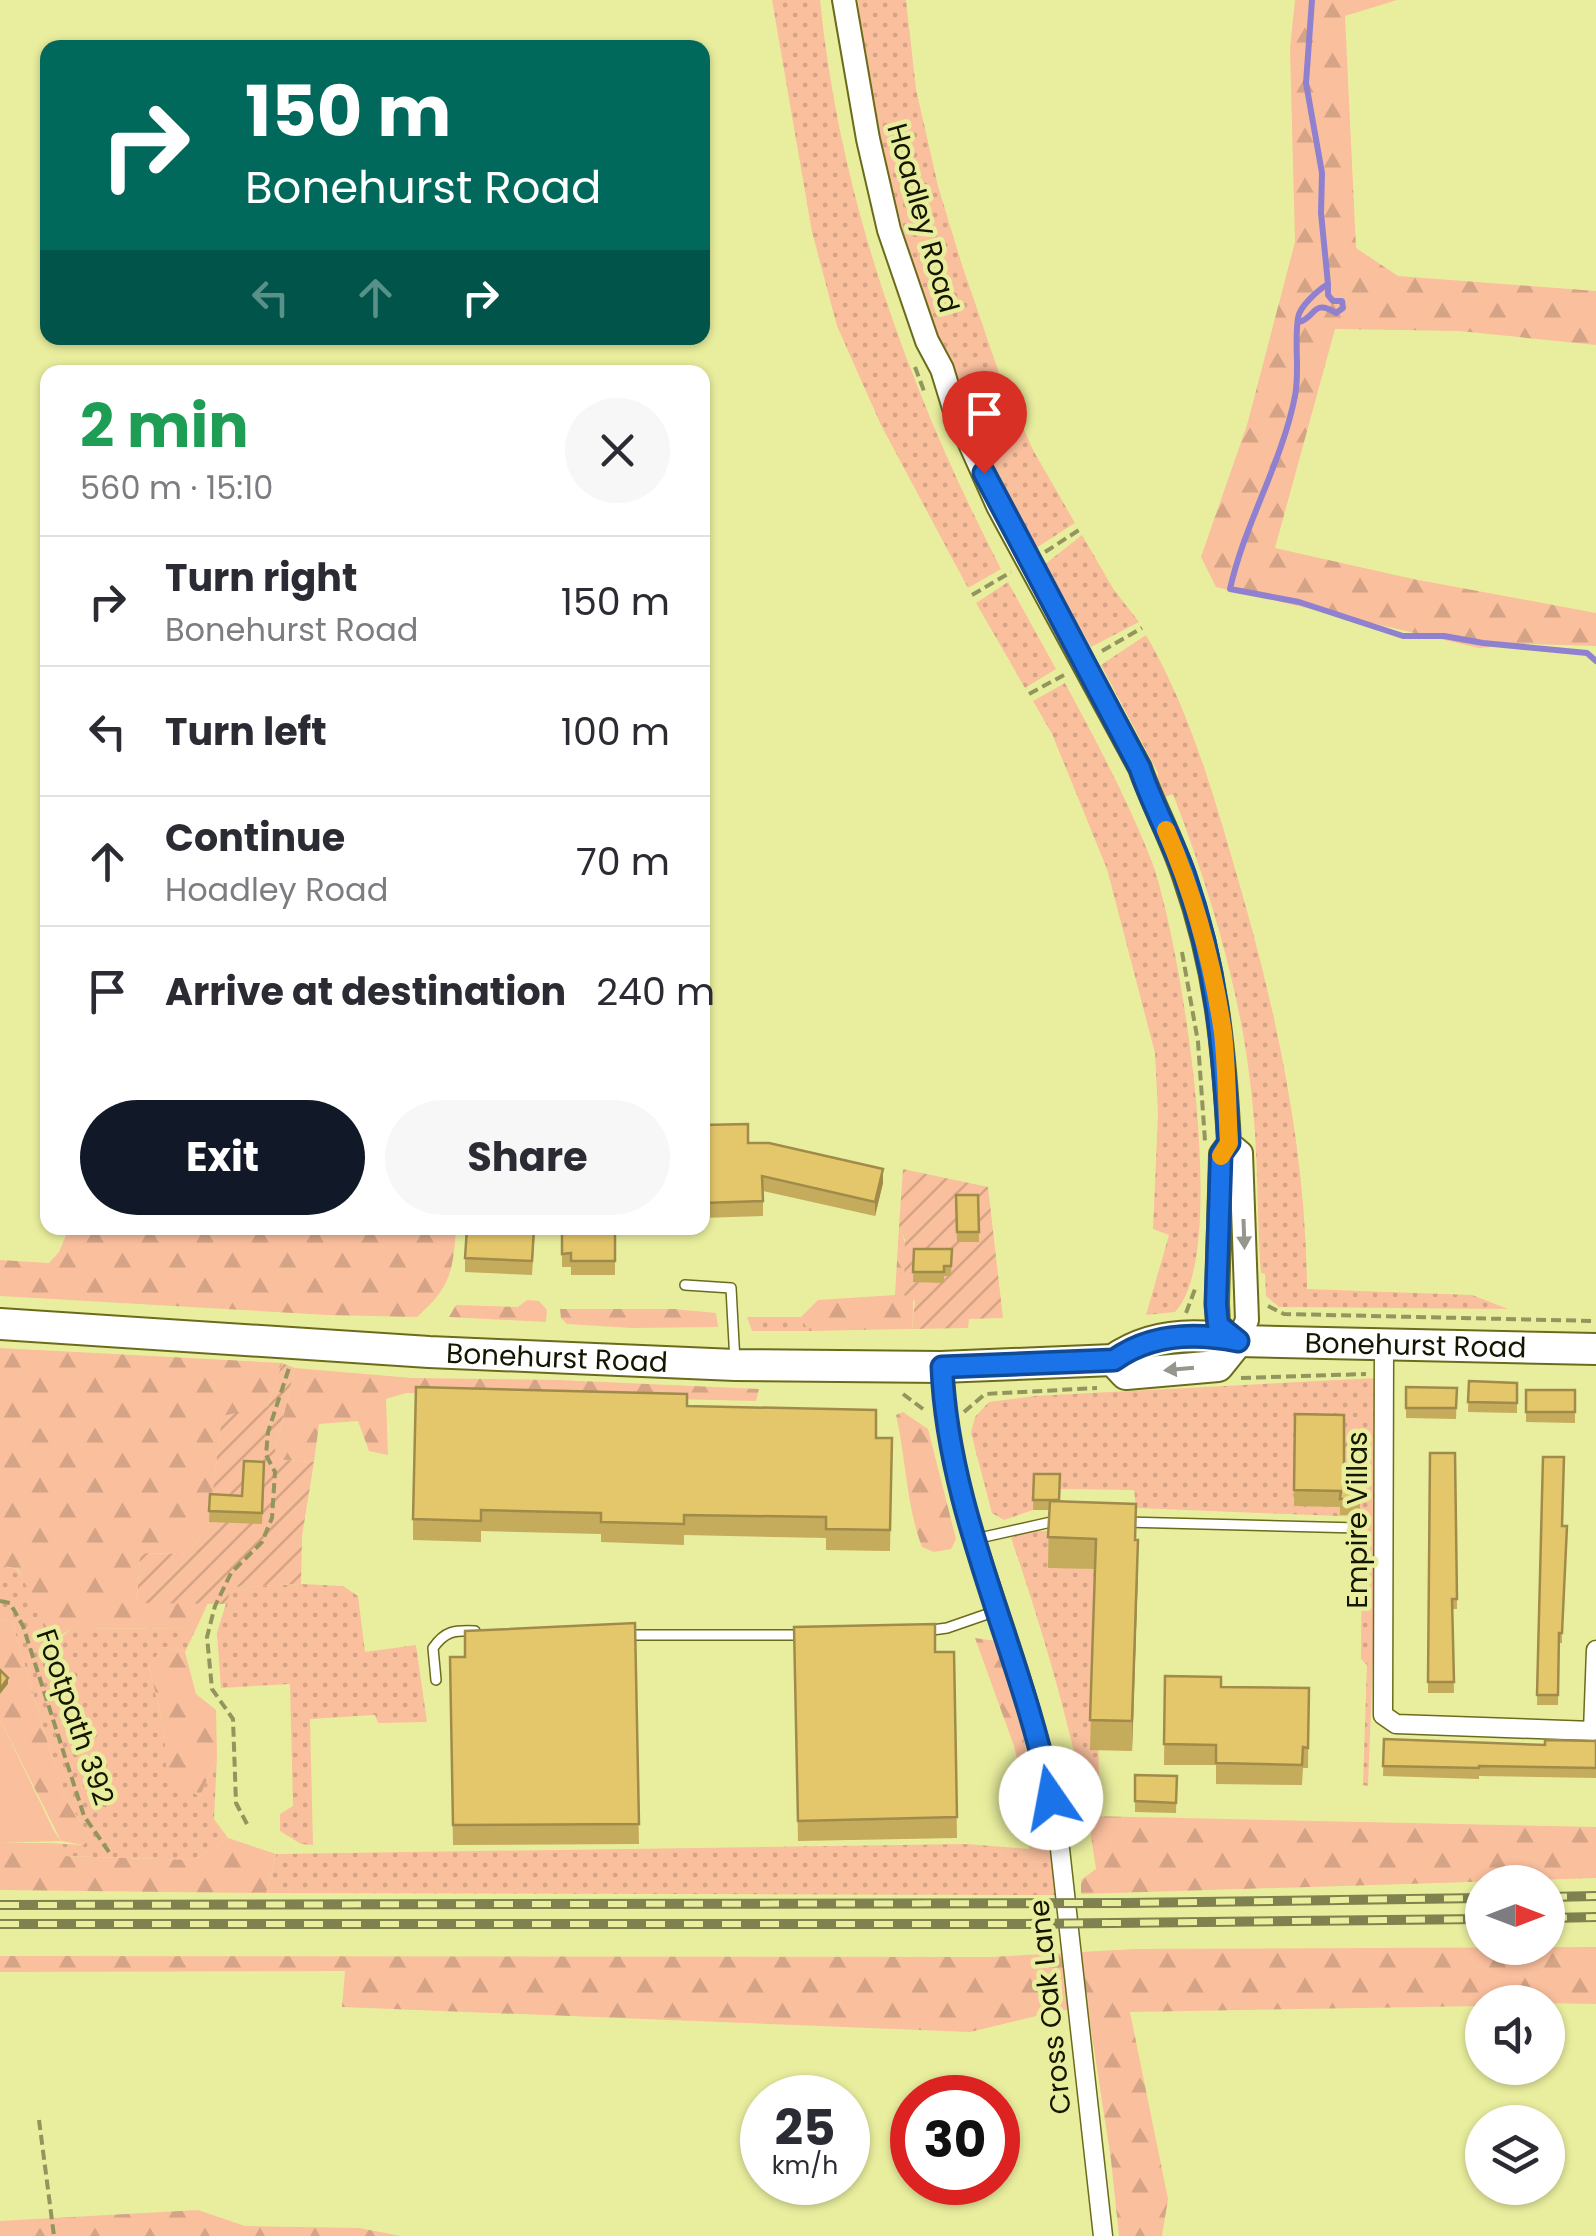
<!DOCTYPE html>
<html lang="en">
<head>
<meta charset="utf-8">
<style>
	:root { --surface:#fff; --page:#f7f7f7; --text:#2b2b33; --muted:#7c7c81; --line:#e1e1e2; --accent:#111827 }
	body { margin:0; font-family:Poppins,sans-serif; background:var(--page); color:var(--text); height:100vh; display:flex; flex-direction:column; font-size:38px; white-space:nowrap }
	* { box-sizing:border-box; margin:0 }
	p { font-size:32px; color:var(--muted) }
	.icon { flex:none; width:55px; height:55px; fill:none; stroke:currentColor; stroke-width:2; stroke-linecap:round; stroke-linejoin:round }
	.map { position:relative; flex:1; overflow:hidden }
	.panel { position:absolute; left:40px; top:365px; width:670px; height:870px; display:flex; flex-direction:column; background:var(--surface); border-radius:20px; box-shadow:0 2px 8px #0004 }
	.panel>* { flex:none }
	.hud { position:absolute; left:40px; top:40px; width:670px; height:305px; border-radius:20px; box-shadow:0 2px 8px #0004; background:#00695c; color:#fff; overflow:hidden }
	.needle { width:65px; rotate:90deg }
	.fabs { position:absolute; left:1465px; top:1865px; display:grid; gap:20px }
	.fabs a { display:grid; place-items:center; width:100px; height:100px; border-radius:50%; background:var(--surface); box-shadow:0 2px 8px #0004; font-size:50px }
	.speed { position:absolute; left:740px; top:2075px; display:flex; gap:20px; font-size:50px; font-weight:700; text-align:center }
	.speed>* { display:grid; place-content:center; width:130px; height:130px; border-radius:50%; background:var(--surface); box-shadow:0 2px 8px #0004; line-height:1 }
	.speed small { font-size:25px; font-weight:400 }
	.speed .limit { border:15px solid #d22; background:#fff; color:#111 }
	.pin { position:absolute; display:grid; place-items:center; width:85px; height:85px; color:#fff; margin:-102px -42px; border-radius:50% 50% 50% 0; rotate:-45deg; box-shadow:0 0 10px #0007 }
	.pin .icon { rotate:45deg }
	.me { position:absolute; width:110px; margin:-55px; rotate:348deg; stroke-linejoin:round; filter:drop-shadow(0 0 8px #0008) }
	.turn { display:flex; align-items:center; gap:35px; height:210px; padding:0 40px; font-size:45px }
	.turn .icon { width:130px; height:130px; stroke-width:2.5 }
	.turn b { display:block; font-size:70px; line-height:85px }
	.lanes { display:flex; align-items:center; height:95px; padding:0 40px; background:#0003; justify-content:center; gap:50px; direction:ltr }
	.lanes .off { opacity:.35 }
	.round { display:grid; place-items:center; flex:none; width:105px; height:105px; border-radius:52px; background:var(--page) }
	.summary { display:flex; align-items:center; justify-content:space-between; height:170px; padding:0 40px }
	h1 { font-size:60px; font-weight:700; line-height:75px; color:#1e9e55 }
	.cta { display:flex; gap:20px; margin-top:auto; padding:20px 40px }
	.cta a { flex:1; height:115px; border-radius:60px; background:var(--accent); color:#fff; font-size:40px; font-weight:700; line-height:115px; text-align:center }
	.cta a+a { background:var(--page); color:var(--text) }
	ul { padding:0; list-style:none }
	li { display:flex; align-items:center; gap:30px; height:130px; padding:0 40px; border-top:2px solid var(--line) }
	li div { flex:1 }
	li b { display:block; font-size:38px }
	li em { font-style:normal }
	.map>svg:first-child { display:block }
	.grass { fill:url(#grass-dots) }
	.forest { fill:url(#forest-firs) }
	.park { fill:#fabf9d }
	.garden { fill:url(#garden-furrows) }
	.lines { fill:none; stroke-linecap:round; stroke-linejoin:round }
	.stream { stroke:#9081d0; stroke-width:6 }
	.service-casing { stroke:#6a6c1b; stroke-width:12 }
	.minor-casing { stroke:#6a6c1b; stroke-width:21 }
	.tertiary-casing { stroke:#6a6c1b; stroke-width:26 }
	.primary-casing { stroke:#6a6c1b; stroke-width:34 }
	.path { stroke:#92955d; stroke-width:4; stroke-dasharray:10 5; stroke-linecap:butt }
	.service { stroke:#fff; stroke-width:9 }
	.minor { stroke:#fff; stroke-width:18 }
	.tertiary { stroke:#fff; stroke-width:22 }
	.primary { stroke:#fff; stroke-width:30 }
	.rail-casing { stroke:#7f824f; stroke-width:10 }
	.rail { stroke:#e9ee9e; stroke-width:6; stroke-dasharray:19; stroke-linecap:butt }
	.wall { fill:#c5ab5c }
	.shaded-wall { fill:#a08b4b }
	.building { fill:#e5c76b; stroke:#a08b4b; stroke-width:2.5 }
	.oneway { fill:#96968c }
	.route-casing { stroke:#114b97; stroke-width:25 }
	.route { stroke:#1a73e8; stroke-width:18 }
	.slow { stroke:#f59e0b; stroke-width:18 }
	.labels { text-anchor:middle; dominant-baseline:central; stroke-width:9; stroke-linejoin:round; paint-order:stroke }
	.street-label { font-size:28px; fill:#151600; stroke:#e9ee9e }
</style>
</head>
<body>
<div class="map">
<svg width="1596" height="2236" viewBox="0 0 1596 2236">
	<defs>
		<pattern id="grass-dots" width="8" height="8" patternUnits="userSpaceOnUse" patternTransform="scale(2.5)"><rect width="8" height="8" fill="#fabf9d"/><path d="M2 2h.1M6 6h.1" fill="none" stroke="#d5a385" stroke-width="1.8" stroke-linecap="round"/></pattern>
		<pattern id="forest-firs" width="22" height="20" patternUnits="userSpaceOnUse" patternTransform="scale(2.5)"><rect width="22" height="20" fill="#fabf9d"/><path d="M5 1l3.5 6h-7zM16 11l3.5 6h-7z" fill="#d5a385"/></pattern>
		<pattern id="garden-furrows" width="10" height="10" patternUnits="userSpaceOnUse" patternTransform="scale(2.5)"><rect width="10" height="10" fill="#fabf9d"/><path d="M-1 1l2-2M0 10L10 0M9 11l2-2" fill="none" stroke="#d5a385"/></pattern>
	</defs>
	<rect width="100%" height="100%" fill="#e9ee9e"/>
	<g class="grass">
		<path d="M 772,0 L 820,0 C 840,200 909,391 1001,569 L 968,588 L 881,425 L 837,326 L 812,232 Z"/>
		<path d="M 858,0 L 906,0 L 916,89 L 938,186 L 961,262 L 999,373 L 1033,450 L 1075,523 L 1036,548 C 1004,485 971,422 945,355 C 903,249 869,114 858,0 Z"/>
		<polygon points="1082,535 1114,590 1139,622 1091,647 1044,565"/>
		<polygon points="1008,582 1056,669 1025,688 976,603"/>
		<path d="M 1146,635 C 1186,704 1209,779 1231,855 C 1273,996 1306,1141 1307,1289 L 1472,1295 L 1508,1309 L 1279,1307 L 1266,1296 L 1265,1274 L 1261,1273 L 1260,1261 C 1257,1207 1258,1153 1252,1099 C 1242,994 1210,891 1173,794 L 1157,800 L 1158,773 L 1101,665 Z"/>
		<path d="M 1065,683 C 1096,741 1128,800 1152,862 C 1180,938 1232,1253 1175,1312 L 1146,1315 L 1169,1235 L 1153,1229 L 1158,1114 L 1155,1053 L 1107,869 L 1052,734 L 1033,701 Z"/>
		<polygon points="747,1317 801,1317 809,1331 752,1331"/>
		<polygon points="1376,1378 1374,1632 1368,1786 1363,1785 1367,1665 1361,1659 1362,1517 1136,1508 1134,1490 1060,1489 1059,1485 1033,1510 1004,1520 992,1513 971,1433 975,1417 989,1402 1034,1396"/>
		<path d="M 1026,1531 L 1050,1531 L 1049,1567 L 1096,1569 L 1099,1790 L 1083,1791 C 1064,1704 1040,1622 1011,1538 Z"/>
		<polygon points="0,1565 17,1569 60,1639 71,1628 196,1629 185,1652 164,1647 149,1665 164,1731 168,1781 200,1796 217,1757 214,1819 228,1838 194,1860 60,1856 48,1843 83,1845 90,1837 63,1794 12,1622 0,1618"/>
		<polygon points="301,1584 343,1586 358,1596 365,1652 416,1645 427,1722 378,1723 375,1715 310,1719 313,1845 301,1844 280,1831 280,1814 293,1806 290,1684 221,1688 217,1633 231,1587"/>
		<polygon points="966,1844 1030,1849 1031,1861 1055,1864 1058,1895 266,1893 276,1854"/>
	</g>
	<g class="forest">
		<polygon points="1295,0 1397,0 1345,16 1356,248 1398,276 1596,291 1596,345 1459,331 1335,329 1275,548 1413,579 1596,613 1596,646 1531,644 1479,648 1216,587 1201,557 1247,425 1295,242 1290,48"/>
		<path d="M 899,1227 C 913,1258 915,1296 912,1329 L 809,1331 L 801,1317 L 818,1300 L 895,1295 Z"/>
		<path d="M 69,1228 L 116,1228 L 121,1232 L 130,1228 L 456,1228 C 453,1271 451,1287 417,1317 L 327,1315 L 0,1296 L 0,1260 L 49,1263 L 59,1252 Z"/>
		<polygon points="527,1300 539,1301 547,1310 546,1322 449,1317 456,1305 518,1307"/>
		<polygon points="560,1309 674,1309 716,1313 718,1327 632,1328 567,1324 561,1318"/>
		<polygon points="0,1348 282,1363 268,1406 222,1417 209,1522 188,1554 140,1553 137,1603 208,1603 196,1629 72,1628 53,1641 18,1569 0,1565"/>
		<polygon points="295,1368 412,1378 559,1380 759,1389 756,1401 406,1393 386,1399 388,1455 369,1451 358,1421 319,1424 314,1462 281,1460 275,1450"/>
		<path d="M 903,1412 L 928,1429 L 956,1539 L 951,1549 L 934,1552 L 922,1547 C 906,1505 906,1458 896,1415 Z"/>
		<polygon points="0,1618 12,1622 63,1794 90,1837 83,1845 61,1841 0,1719 0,1694 8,1684 0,1675"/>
		<path d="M 975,1638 L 996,1641 C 1012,1676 1017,1711 1026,1748 C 1037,1788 1047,1822 1055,1864 L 1030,1861 L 1025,1793 L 1014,1746 Z"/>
		<polygon points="164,1647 185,1652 196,1694 216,1710 217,1757 200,1796 167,1781 164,1731 149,1665"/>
		<polygon points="1088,1816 1596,1827 1596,1878 1081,1894 1081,1880 1096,1869"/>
		<polygon points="228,1838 276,1854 266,1893 0,1890 0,1843 48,1843 61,1856 194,1860"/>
		<polygon points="1596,1947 1596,2004 1482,2002 1482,2006 1130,2012 1168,2199 1162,2236 1119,2236 1111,2160 1088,2010 1061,2010 970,2032 342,2007 345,1971 0,1972 0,1956 991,1957 1136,1949"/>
		<polygon points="198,2210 245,2226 359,2228 401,2236 0,2236 0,2221"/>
	</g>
	<polygon class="park" points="0,1719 54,1831 61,1841 0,1843"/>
	<g class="garden">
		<polygon points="903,1169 988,1187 1003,1318 969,1319 968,1328 912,1329 915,1301 904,1295 905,1240 899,1227"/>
		<polygon points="282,1363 295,1368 275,1450 281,1460 314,1462 302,1536 301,1584 232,1587 226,1604 137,1603 140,1553 188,1554 209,1522 222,1416 268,1406"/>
	</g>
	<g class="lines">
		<g class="stream">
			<polyline points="1312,0 1306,83 1322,173 1321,213 1328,284"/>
			<path d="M 1299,322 C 1316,318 1312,298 1336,313 L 1343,308 L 1342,301 L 1333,301 L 1328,295 L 1328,284 C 1318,290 1299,307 1298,318 C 1294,343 1300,371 1295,396 C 1282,463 1245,522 1230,589 L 1299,602 L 1403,636 L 1444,636 L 1483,643 L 1587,653 L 1596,661"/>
		</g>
		<g class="service-casing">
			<g id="service">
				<polyline points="685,1285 731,1288 735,1362"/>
				<polyline points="1125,1522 1358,1528"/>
				<polyline points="975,1539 1060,1520"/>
				<polyline points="925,1631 947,1628 999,1610"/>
				<polyline points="626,1635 805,1635"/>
				<path d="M 436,1680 L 433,1648 C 445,1631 454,1630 475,1631"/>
			</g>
		</g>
		<g class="minor-casing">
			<g id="minor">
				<polyline points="1384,1344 1383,1715 1396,1724 1593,1731 1596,1650"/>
				<path d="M 941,1367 C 947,1478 991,1579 1023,1685 C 1040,1739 1050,1794 1060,1849 L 1103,2236"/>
			</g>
		</g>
		<g class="tertiary-casing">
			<path id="tertiary" d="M 844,0 L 868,139 L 889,230 L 927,341 L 942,369 L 954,408 L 998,506 L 1140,768 C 1153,805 1172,839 1184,876 C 1216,967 1224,1047 1229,1143 L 1241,1153 L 1247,1320 L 1238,1341 L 1218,1325 L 1217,1303 L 1221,1154 L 1229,1143"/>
		</g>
		<g class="primary-casing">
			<g id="primary">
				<path id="s1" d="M 0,1324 L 429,1352 L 735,1365 L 941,1367 L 1113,1360 C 1150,1334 1194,1332 1238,1341 L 1596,1349"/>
				<polyline points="1113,1360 1126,1374 1218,1366 1238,1341"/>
			</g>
		</g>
		<g class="path">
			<polyline points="915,367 924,391"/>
			<polyline points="1045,552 1079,530"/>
			<polyline points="972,595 1011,572"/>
			<polyline points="1102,651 1142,628"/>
			<polyline points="1029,694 1064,675"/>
			<polyline points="1182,952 1198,1042 1205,1141"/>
			<polyline points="1268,1306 1284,1314 1596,1321"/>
			<polyline points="1186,1313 1195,1289"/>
			<polyline points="1241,1378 1366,1374"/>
			<polyline points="903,1394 927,1412"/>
			<polyline points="964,1412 985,1394 1097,1388"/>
			<polyline points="0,1601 10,1603 23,1626 84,1816 109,1852"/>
			<polyline points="247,1824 236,1803 233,1719 212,1689 207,1637 215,1606 231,1573 262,1542 272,1518 275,1472 266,1455 268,1432 289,1368"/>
			<polyline points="39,2120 54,2236"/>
		</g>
		<use href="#service" class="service"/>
		<use href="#minor" class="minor"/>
		<use href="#tertiary" class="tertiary"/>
		<use href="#primary" class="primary"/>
		<g class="rail-casing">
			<g id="rail">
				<polyline points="1548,1897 1596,1896"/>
				<polyline points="0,1905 1127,1903 1482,1898"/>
				<polyline points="1548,1918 1596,1917"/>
				<polyline points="0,1924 1021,1924 1482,1919"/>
			</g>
		</g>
		<use href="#rail" class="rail"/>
	</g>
	<g class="wall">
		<polygon points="702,1125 748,1143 883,1183 875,1216 763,1191 763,1216 702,1218"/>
		<polygon points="956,1195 978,1195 979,1242 957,1242"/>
		<polygon points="499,1228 535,1228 532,1275 465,1272 465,1258 499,1230"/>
		<polygon points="562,1228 629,1228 629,1235 615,1235 615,1275 571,1275 571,1267 562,1267"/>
		<polygon points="914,1249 952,1249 951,1276 944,1276 944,1283 913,1282"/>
		<polygon points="1469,1381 1517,1383 1517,1413 1468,1412"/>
		<polygon points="1406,1387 1457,1388 1456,1419 1406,1418"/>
		<polygon points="1526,1390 1575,1390 1575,1423 1526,1422"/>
		<polygon points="687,1406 876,1438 892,1438 890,1551 826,1550 826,1538 684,1535 684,1545 601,1542 601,1534 481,1531 481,1542 413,1540 413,1519"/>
		<polygon points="1295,1414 1344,1466 1360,1466 1360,1515 1340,1515 1340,1507 1294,1506"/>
		<polygon points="1430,1453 1455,1453 1457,1609 1452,1609 1454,1693 1428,1693"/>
		<polygon points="1543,1457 1562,1526 1562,1643 1559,1643 1558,1705 1537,1705"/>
		<polygon points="264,1462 262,1524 209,1522 210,1494 242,1496"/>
		<polygon points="1034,1474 1060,1501 1136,1540 1138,1570 1132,1751 1090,1750 1095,1569 1048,1568 1049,1510 1033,1510"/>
		<polygon points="635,1623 639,1844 453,1845 450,1657 465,1657"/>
		<polygon points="794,1627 935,1652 954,1652 957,1838 798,1841"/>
		<polygon points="1165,1676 1221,1687 1309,1688 1308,1768 1303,1768 1302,1785 1216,1784 1216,1765 1164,1765"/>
		<polygon points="1384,1739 1545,1745 1596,1741 1596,1778 1479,1776 1479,1779 1383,1776"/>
		<polygon points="1177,1776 1176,1813 1135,1812 1135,1801"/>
	</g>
	<g class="shaded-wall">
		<polygon points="883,1169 883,1183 875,1216 875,1202"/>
		<polygon points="1138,1540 1138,1570 1132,1751 1132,1721"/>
		<polygon points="8,1678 8,1684 0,1694 0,1689"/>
	</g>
	<g class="building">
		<polygon points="748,1124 748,1143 769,1143 883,1169 875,1202 762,1176 763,1201 702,1203 702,1125"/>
		<polygon points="956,1195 978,1195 979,1232 957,1232"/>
		<polygon points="467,1228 499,1230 499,1228 534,1228 532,1261 465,1258"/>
		<polygon points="562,1228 615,1228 615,1261 571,1261 571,1253 562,1254"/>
		<polygon points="914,1249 952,1249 951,1266 944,1266 944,1272 913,1272"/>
		<polygon points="1469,1381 1517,1383 1517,1403 1468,1402"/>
		<polygon points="416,1387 687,1394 687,1406 876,1410 876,1438 892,1438 890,1530 826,1529 826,1517 684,1515 684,1524 601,1522 601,1513 481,1510 481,1521 413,1519"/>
		<polygon points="1406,1387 1457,1388 1456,1408 1406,1408"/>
		<rect x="1526" y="1390" width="49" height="22"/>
		<polygon points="1295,1414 1344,1415 1344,1466 1360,1466 1360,1499 1340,1499 1341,1491 1294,1490"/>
		<polygon points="1430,1453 1455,1453 1457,1599 1452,1599 1454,1682 1428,1682"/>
		<polygon points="1543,1457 1564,1457 1562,1526 1567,1526 1562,1633 1559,1633 1558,1695 1537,1695"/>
		<polygon points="244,1461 264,1462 262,1513 209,1511 210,1494 242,1496"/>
		<polygon points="1034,1474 1060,1474 1059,1500 1033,1500"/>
		<polygon points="1050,1501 1136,1504 1135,1540 1138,1540 1132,1721 1090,1720 1096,1539 1048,1537"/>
		<polygon points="635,1623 639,1824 453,1825 450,1657 465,1657 465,1631"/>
		<polygon points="935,1624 935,1652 954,1652 957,1817 798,1821 794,1627"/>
		<polygon points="0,1670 8,1678 0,1689"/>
		<polygon points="1165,1676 1221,1677 1221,1687 1309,1688 1308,1748 1303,1747 1302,1765 1216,1763 1216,1745 1164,1744"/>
		<polygon points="1384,1739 1545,1745 1545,1740 1596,1741 1596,1768 1479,1766 1479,1768 1383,1766"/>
		<polygon points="1135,1775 1177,1776 1176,1803 1135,1801"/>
	</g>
	<defs><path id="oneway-solid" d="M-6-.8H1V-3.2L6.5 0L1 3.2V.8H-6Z" transform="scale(2.5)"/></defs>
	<g class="oneway">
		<use href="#oneway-solid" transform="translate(1244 1234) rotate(88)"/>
		<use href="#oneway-solid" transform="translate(1179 1369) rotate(175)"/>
	</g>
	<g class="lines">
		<g class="route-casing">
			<path id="route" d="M 984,473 L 1140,768 C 1152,805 1172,839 1185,876 C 1217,969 1223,1046 1229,1143 L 1221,1154 L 1216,1304 L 1218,1325 L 1238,1341 C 1194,1332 1150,1334 1114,1360 L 942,1367 C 948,1516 1022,1652 1051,1798"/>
		</g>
		<use href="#route" class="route"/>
		<path class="slow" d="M 1166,830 C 1194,895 1213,964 1223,1033 C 1227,1069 1227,1107 1229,1143 L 1221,1156"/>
	</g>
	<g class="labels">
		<g class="street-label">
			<text transform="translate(923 218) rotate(74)">Hoadley Road</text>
			<text stroke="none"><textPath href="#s1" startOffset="1422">Bonehurst Road</textPath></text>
			<text stroke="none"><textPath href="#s1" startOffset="558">Bonehurst Road</textPath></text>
			<text transform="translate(1357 1520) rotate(-90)">Empire Villas</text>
			<text transform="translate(75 1717) rotate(71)">Footpath 392</text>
			<text transform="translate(1050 2007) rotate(-96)">Cross Oak Lane</text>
		</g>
	</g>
</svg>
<div class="fabs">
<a><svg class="needle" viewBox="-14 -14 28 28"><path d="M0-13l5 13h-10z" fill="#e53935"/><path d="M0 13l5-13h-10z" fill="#7c7c81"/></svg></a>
<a><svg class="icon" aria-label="sound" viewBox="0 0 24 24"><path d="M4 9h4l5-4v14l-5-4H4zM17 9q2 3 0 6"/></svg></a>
<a><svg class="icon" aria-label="layers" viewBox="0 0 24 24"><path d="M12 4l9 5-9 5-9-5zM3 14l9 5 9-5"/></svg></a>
</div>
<div class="speed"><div>25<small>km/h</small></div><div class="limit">30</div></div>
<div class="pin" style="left:984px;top:473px;background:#d93025"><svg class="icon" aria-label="arrive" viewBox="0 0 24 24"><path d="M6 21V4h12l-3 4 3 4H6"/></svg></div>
<svg class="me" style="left:1051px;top:1798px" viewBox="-20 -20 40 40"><circle r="19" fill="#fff"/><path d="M0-13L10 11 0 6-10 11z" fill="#1a73e8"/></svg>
<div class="hud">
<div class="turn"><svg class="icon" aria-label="right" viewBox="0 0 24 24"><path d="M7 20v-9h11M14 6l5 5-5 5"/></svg><div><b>150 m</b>Bonehurst Road</div></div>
<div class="lanes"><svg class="icon off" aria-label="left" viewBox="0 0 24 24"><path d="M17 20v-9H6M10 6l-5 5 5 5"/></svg><svg class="icon off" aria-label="ahead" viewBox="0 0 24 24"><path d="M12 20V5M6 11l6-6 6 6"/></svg><svg class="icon" aria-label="right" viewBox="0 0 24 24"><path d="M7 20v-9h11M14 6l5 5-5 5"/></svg></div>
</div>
<section class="panel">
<div class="summary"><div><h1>2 min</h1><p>560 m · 15:10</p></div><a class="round"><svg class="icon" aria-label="close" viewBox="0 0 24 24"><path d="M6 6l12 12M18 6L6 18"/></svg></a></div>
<ul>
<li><svg class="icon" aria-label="right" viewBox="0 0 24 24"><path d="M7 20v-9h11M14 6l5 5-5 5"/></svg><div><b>Turn right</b><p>Bonehurst Road</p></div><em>150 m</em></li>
<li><svg class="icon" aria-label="left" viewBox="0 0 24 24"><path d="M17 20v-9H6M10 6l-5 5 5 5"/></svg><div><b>Turn left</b></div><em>100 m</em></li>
<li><svg class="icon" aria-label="ahead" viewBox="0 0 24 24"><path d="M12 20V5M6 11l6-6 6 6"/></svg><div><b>Continue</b><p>Hoadley Road</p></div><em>70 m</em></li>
<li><svg class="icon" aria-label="arrive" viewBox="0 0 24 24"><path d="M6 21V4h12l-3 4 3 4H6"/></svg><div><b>Arrive at destination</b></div><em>240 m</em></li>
</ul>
<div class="cta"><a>Exit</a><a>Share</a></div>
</section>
</div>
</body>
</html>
